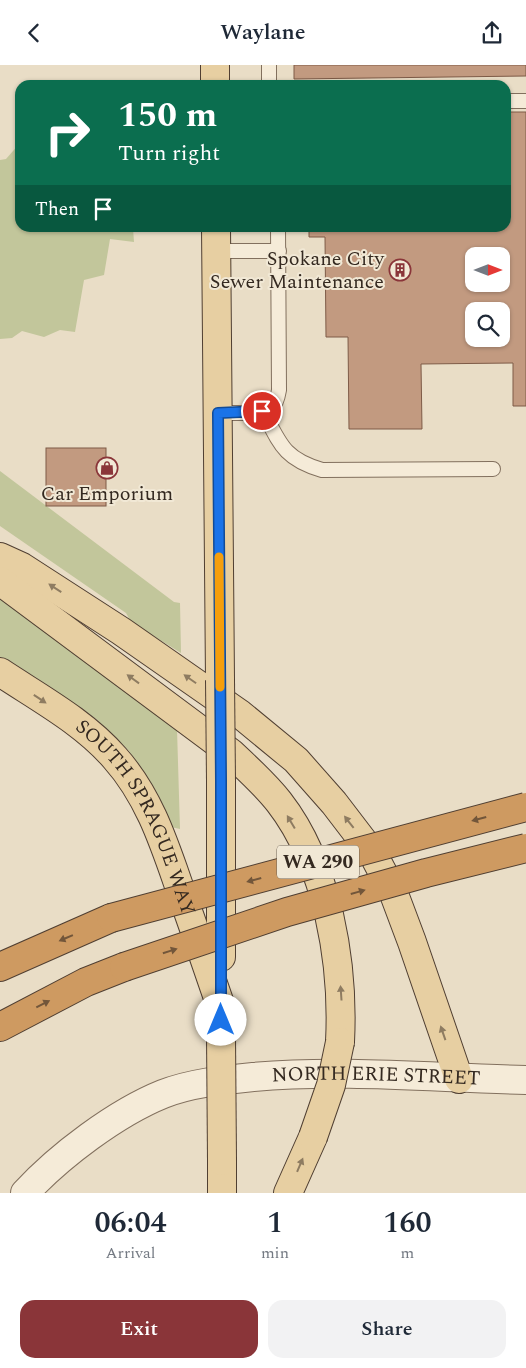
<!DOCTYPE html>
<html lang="en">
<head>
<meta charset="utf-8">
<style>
	:root { --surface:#fff; --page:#f2f2f3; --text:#1f2937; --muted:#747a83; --accent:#8a3539 }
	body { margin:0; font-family:Spectral,serif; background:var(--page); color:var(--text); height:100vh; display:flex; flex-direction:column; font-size:19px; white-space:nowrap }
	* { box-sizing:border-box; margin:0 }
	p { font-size:16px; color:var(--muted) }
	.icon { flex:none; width:28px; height:28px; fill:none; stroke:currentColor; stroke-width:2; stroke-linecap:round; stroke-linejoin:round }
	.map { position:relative; height:1128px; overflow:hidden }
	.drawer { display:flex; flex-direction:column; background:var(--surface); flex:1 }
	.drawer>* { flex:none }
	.guide { position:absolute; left:15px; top:15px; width:496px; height:152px; border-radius:15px; box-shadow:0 1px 4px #0004; background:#0b6e4f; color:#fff; overflow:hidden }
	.needle { width:32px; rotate:90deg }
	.buttons { position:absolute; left:465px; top:182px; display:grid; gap:10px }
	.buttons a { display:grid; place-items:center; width:45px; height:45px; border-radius:10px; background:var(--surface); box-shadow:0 1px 4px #0004; font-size:25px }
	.pin { position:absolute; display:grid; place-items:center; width:42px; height:42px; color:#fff; margin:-21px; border:2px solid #fff; border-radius:50%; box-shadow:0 1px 5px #0007 }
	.me { position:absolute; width:55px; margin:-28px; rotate:0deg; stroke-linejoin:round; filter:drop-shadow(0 0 4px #0008) }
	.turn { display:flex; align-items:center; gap:18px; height:105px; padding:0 20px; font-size:22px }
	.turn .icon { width:65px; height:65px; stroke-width:2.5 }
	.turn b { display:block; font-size:35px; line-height:42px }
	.then { display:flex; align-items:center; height:48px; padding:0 20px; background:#0003; gap:10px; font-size:19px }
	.eta { display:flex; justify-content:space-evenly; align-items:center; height:85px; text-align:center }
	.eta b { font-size:30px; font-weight:600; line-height:35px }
	.button { display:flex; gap:10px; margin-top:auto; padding:10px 20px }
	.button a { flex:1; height:58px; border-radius:15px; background:var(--accent); color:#fff; font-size:20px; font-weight:600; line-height:58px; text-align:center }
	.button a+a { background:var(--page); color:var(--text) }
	header { display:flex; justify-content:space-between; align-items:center; height:65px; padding:0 20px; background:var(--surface); font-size:22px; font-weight:600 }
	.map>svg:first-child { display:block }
	.green { fill:#c2c69b }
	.building { fill:#c29a80; stroke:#7e5b47; fill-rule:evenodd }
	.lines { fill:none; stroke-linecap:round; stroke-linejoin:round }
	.lane-casing { stroke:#82705e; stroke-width:16 }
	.street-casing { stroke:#82705e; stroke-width:30 }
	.primary-casing { stroke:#503f32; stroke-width:30 }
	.highway-casing { stroke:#503f32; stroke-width:30 }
	.lane { stroke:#f5ebd8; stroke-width:14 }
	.street { stroke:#f5ebd8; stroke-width:28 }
	.primary { stroke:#e7cfa2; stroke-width:28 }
	.highway { stroke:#ce9a61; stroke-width:28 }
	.primary-bridge-casing { stroke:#503f32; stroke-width:30; stroke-linecap:butt }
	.highway-bridge-casing { stroke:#503f32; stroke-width:30; stroke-linecap:butt }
	.primary-bridge { stroke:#e7cfa2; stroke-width:28 }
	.highway-bridge { stroke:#ce9a61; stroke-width:28 }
	.oneway { fill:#8e7c61 }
	.oneway2 { fill:#72563a }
	.route-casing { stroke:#114b97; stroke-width:12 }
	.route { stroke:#1a73e8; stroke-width:9 }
	.slow { stroke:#f59e0b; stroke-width:9 }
	.labels { text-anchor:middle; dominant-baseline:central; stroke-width:4; stroke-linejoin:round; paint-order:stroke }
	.shield { fill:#f1e8d5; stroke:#6d6256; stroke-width:1 }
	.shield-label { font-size:19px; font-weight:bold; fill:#342920 }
	.poi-label { font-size:20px; fill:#342920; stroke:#f1e8d5; text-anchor:end }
	.street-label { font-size:20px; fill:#342920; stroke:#f1e8d5 }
</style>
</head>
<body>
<header><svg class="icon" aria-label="back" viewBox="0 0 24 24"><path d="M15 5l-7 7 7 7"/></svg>Waylane<svg class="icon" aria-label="share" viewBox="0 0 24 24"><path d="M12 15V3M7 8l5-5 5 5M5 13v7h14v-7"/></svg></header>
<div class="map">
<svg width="526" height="1128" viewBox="0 0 526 1128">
	<rect width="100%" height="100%" fill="#e9ddc6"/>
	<g class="green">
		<polygon points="20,78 20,162 133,163 134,177 110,174 104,210 84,215 75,267 60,265 44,272 22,266 12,273 0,274 0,95 6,94"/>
		<polygon points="0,406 174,537 180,538 181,588 131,557 126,548 0,461"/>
		<polygon points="0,534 177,664 180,764 171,762 152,722 129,686 96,654 39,620 0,592"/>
	</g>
	<g class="building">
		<polygon points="294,0 526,0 526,11 294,14"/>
		<path d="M 506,47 L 526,47 L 526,341 L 513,341 L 513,298 L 421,299 L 422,364 L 349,364 L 348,272 L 326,272 L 325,172 L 309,172 L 309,162 L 506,162 ZM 474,191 L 501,191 L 501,219 L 474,219 ZM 474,246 L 501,246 L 501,274 L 474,274 Z"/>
		<rect x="46" y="383" width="60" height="58"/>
	</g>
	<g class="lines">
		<g class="lane-casing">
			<g id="lane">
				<polyline points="269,0 269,20"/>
				<polyline points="506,36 526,36"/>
				<polyline points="216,186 279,186"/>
				<path d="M 263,346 C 280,379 284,394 322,405 L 493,404"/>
				<path d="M 218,348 C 228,348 264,349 271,344 C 276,340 278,331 279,325 L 278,162"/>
			</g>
		</g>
		<g class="street-casing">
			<g id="street">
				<path id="s1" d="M 25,1128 C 59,1091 116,1048 163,1029 C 191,1018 223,1015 253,1012 C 343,1004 435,1013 526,1015"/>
			</g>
		</g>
		<g class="primary-casing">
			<g id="primary">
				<polyline points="215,0 215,20"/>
				<polyline points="216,162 220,615"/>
				<polyline points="0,492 22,502 121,566 240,649 296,695 334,738 373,789 394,829 412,877 459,1014"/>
				<path d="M 0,516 L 231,688 C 248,704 265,719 279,737 C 328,800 344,899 340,977"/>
				<path id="s2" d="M 0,607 C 39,633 84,657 115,693 C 149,731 164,778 180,824 C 194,863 207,901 220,939"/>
				<polyline points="221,892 221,716"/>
				<polyline points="222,1128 222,1096"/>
				<polyline points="288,1128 313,1072"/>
			</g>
		</g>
		<g class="highway-casing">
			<g id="highway">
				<polyline points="0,902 111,853"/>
				<polyline points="0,962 86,917 124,902"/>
			</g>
		</g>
		<use href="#lane" class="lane"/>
		<use href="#street" class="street"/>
		<use href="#primary" class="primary"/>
		<use href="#highway" class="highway"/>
		<g class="primary-bridge-casing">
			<g id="primary-bridge">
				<polyline points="220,615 221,716"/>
				<polyline points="221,970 222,1096"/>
				<polyline points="313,1072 331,1020 340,977"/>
			</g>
		</g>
		<g class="highway-bridge-casing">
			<g id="highway-bridge">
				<polyline points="111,853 526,742"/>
				<polyline points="124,902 287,847 426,808 526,783"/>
			</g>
		</g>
		<use href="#primary-bridge" class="primary-bridge"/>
		<use href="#highway-bridge" class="highway-bridge"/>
	</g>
	<defs><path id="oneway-solid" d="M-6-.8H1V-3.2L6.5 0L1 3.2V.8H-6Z" transform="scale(1.25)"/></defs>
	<g class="oneway">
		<use href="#oneway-solid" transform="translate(55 523) rotate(-147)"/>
		<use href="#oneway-solid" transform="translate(133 614) rotate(-144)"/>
		<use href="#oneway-solid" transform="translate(190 614) rotate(-145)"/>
		<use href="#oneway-solid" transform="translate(40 634) rotate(34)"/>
		<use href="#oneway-solid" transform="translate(291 757) rotate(-121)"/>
		<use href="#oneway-solid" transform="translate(349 757) rotate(-128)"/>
		<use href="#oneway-solid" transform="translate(341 928) rotate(-94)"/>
		<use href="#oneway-solid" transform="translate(443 968) rotate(-109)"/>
		<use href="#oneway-solid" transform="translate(300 1100) rotate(-67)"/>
	</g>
	<g class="oneway2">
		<use href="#oneway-solid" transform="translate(479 754) rotate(165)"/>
		<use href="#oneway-solid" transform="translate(254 815) rotate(165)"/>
		<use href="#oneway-solid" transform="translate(358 827) rotate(-16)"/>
		<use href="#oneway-solid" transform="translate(66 873) rotate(157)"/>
		<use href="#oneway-solid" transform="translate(170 886) rotate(-18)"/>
		<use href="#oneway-solid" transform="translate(43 939) rotate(-27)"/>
	</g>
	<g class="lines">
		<g class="route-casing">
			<polyline id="route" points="221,955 221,716 218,348 262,346"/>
		</g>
		<use href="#route" class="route"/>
		<polyline class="slow" points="219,492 220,622"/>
	</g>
	<defs>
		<g id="building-ring" transform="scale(1.125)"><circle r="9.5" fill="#f1e8d5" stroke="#8a3539" stroke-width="1.5"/><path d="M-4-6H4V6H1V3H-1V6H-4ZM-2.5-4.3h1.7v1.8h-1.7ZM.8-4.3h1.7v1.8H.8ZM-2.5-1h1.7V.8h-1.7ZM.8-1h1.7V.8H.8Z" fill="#8a3539"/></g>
		<g id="shop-ring" transform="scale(1.125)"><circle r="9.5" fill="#f1e8d5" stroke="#8a3539" stroke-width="1.5"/><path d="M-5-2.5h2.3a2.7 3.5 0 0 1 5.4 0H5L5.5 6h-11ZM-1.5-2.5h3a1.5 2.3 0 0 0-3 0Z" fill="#8a3539"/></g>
	</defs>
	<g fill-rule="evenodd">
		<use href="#building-ring" x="400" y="205"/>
		<use href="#shop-ring" x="107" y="403"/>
	</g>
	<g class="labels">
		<rect class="shield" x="277" y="780.5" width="82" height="33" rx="4"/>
		<g class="shield-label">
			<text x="318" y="797">WA 290</text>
		</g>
		<g class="poi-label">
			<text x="384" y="194">Spokane City<tspan x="384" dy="23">Sewer Maintenance</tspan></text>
			<text x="107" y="429" text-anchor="middle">Car Emporium</text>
		</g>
		<g class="street-label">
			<text stroke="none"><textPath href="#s2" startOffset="206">SOUTH SPRAGUE WAY</textPath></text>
			<text stroke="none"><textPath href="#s1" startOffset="386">NORTH ERIE STREET</textPath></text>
		</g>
	</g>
</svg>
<div class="buttons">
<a><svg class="needle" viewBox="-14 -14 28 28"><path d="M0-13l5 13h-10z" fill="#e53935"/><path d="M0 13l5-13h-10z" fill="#747a83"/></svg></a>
<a><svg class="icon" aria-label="search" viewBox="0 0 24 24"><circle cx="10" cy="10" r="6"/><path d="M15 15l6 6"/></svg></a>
</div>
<div class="pin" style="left:262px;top:346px;background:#d93025"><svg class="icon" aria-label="arrive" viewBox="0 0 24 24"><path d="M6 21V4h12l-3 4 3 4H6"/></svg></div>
<svg class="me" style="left:221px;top:955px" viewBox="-20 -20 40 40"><circle r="19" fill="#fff"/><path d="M0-13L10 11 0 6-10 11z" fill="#1a73e8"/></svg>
<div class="guide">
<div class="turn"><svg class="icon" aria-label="right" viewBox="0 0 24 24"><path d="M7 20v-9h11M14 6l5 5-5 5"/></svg><div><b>150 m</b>Turn right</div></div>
<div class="then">Then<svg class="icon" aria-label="arrive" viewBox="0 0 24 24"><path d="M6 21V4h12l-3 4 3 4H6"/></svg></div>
</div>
</div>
<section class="drawer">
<div class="eta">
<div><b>06:04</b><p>Arrival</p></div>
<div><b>1</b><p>min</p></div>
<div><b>160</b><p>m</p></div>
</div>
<div class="button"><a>Exit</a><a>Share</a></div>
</section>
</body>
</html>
